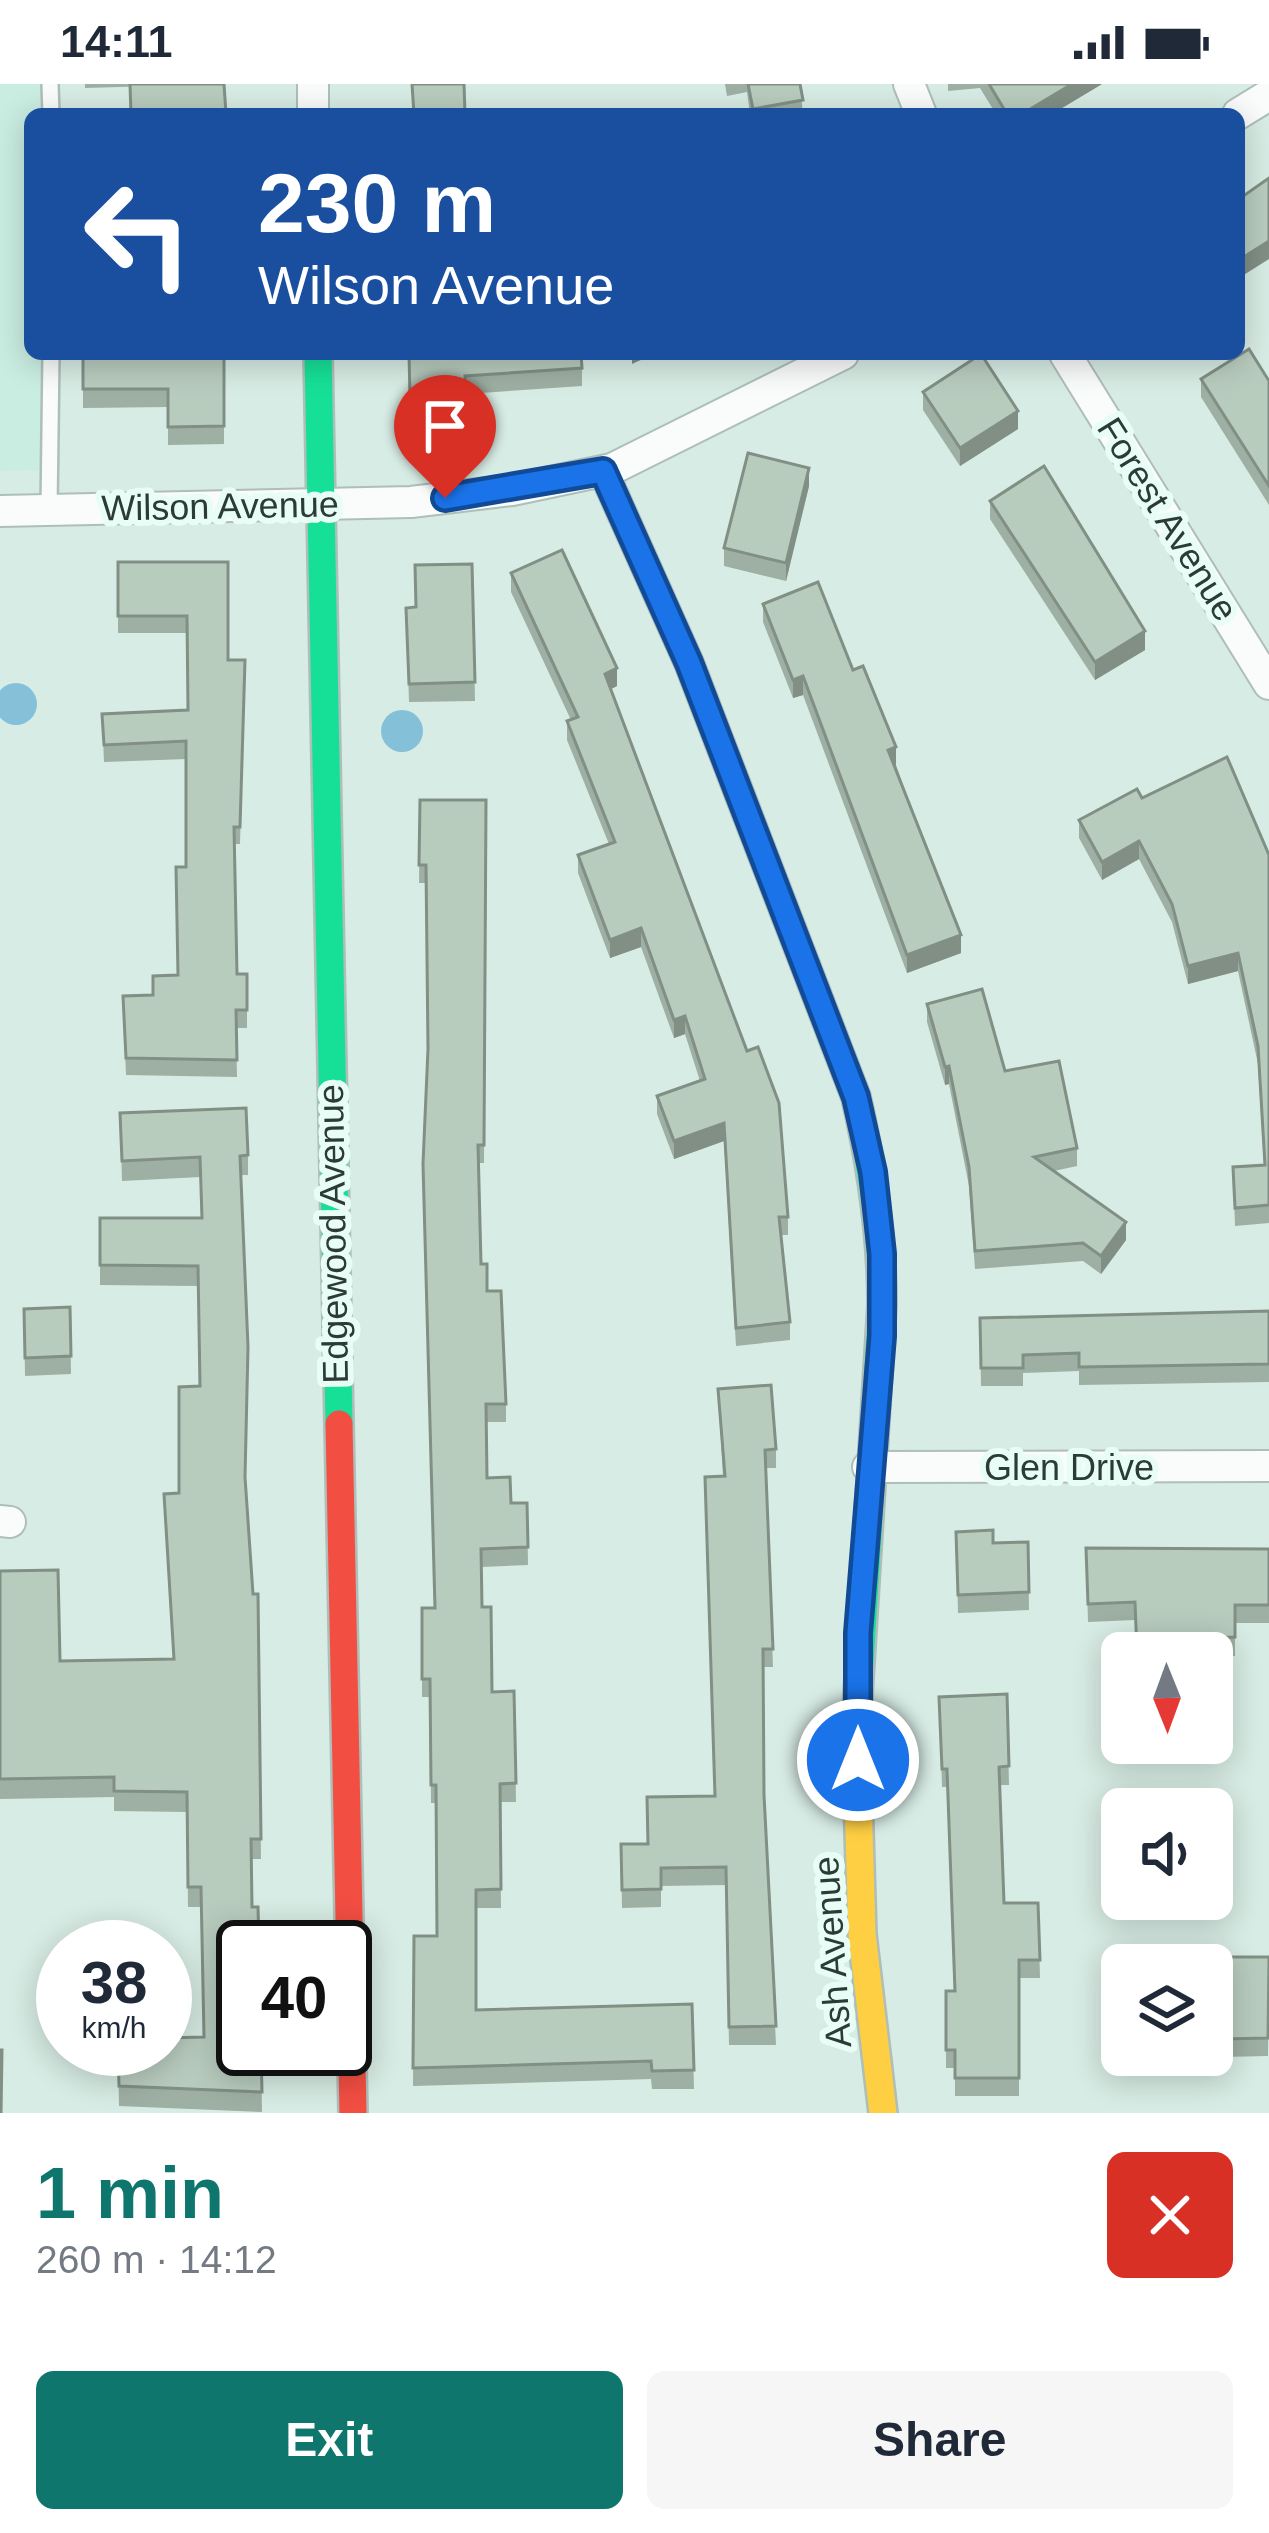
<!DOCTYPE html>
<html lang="en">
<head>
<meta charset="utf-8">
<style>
	:root { --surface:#fff; --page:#f6f6f7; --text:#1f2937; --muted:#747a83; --accent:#0f766e }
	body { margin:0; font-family:Helvetica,sans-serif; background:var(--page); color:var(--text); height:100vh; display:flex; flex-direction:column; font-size:45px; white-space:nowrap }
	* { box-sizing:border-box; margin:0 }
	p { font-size:39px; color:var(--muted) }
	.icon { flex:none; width:66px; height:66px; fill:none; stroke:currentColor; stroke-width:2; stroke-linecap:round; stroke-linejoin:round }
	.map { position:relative; height:2029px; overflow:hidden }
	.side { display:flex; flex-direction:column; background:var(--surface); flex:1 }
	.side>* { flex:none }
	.top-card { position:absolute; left:24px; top:24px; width:1221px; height:252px; border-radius:18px; box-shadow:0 6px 30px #0003; background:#1a4fa0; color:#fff; overflow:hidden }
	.needle { width:78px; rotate:179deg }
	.fabs { position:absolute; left:1101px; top:1548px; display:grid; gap:24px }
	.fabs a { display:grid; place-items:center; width:132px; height:132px; border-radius:18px; background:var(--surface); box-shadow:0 6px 30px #0003; font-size:60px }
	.speed { position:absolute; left:36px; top:1836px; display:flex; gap:24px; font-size:60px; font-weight:700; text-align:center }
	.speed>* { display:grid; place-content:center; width:156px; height:156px; border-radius:50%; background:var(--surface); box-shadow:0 6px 30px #0003; line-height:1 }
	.speed small { font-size:30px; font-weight:400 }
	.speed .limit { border:6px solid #111; border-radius:18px; background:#fff; color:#111 }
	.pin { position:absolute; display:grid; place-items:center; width:102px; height:102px; color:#fff; margin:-123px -51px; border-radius:50% 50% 50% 0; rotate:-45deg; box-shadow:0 0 12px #0007 }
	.pin .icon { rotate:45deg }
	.me { position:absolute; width:132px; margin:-66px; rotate:0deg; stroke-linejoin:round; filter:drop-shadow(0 0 9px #0008) }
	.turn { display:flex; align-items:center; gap:42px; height:252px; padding:0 36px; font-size:54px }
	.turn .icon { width:156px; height:156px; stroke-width:2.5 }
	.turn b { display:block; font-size:84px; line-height:102px }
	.round { display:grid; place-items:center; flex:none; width:126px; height:126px; border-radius:18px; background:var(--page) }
	.overview { display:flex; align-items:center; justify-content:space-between; height:204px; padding:0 36px }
	h1 { font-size:72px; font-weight:700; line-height:90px; color:var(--accent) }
	.action { display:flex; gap:24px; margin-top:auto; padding:24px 36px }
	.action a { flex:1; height:138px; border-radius:18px; background:var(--accent); color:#fff; font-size:48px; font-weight:700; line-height:138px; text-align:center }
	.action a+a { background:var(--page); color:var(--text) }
	.status { display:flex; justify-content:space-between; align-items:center; height:84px; padding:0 60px; background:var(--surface); direction:ltr }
	.status svg { height:33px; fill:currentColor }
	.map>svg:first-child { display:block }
	.built { fill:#caede1 }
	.water { fill:#85c0d9 }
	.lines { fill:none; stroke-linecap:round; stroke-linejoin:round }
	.lane-casing { stroke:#aebeb9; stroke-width:20 }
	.street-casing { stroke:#aebeb9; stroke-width:34 }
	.fast-casing { stroke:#aebeb9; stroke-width:32 }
	.slow-casing { stroke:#aebeb9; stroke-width:32 }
	.jam-casing { stroke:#aebeb9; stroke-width:32 }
	.lane { stroke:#f9fcfb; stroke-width:15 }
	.street { stroke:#f9fcfb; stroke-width:30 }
	.fast { stroke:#16e098; stroke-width:27 }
	.slow { stroke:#ffcf43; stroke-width:27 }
	.jam { stroke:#f24e42; stroke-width:27 }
	.wall { fill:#9eafa3 }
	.shaded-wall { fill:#818f85 }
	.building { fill:#b8ccbe; stroke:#818f85; stroke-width:3 }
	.route-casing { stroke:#114b97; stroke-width:30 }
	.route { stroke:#1a73e8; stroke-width:21 }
	.labels { text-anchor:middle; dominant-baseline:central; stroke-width:12; stroke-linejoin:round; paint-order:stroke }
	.street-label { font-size:36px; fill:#2c3b36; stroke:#e8fdf6 }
</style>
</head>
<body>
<div class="status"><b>14:11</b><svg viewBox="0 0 49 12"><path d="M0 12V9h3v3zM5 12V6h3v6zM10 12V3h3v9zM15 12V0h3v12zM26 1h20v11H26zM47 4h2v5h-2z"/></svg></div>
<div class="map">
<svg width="1269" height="2029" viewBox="0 0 1269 2029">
	<rect width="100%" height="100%" fill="#d7ece4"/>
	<polygon class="built" points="0,0 44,0 45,30 30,30 30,270 47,270 48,386 0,387"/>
	<g class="water">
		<circle cx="16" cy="620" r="21"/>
		<circle cx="402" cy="647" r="21"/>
	</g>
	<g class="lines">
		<g class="lane-casing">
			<g id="lane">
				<polyline points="50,0 51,30"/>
				<polyline points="49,425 51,270"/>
			</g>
		</g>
		<g class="street-casing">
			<g id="street">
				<polyline points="313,0 313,30"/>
				<polyline points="909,0 921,30"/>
				<polyline points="1238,30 1269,11"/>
				<polyline points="1065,270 1269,600"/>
				<polyline points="0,427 411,418 512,406 612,385 843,270"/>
				<polyline points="868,1383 1269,1382"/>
				<polyline points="0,1437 10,1438"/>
			</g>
		</g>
		<g class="fast-casing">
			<g id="fast">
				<polyline points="318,270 339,1340"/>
				<path d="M 603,387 L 689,579 L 856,1013 C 872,1083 882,1149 882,1221 L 856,1643"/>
			</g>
		</g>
		<g class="slow-casing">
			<polyline id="slow" points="856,1643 862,1850 883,2029"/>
		</g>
		<g class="jam-casing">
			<polyline id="jam" points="339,1340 353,2029"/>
		</g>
		<use href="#lane" class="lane"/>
		<use href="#street" class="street"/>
		<use href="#fast" class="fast"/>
		<use href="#slow" class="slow"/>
		<use href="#jam" class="jam"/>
	</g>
	<g class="wall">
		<polygon points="85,0 224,0 85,4"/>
		<polygon points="725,0 800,0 803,30 750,30 747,8 727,12"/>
		<polygon points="948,0 1102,0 1052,30 996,30 980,4 948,7"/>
		<polygon points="83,270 224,270 224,360 168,361 168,323 83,324"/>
		<polygon points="409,270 582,284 582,302 466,310 466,330 410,331"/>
		<polygon points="1201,295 1269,297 1269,421 1201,313"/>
		<polygon points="923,308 1018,345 960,382 923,326"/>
		<polygon points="809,402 786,497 724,482 724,464"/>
		<polygon points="990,417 1145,566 1095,596 990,435"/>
		<polygon points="118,478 228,478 228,576 245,576 240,760 235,760 237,890 247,890 247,944 236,944 237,993 126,991 123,912 153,911 178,891 186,783 186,675 104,678 102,630 188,626 187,549 118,549"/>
		<polygon points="472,480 475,617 409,618 406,524 416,523"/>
		<polygon points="511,489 617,602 611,605 788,1133 788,1151 781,1151 790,1238 790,1256 736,1262 724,1057 674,1075 657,1030 657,1012 700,997 685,950 674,954 641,863 610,874 578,789 578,771 609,760 567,656 567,637 571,636 511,508"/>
		<polygon points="763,520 853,586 896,681 961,869 907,889 803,611 793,614 763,538"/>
		<polygon points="1142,714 1269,771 1269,1139 1235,1142 1233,1083 1264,1081 1258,980 1238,887 1188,900 1172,838 1139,775 1102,796 1079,754 1079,736"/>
		<polygon points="420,716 486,716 484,1079 478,1079 481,1180 487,1207 506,1320 506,1338 486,1338 487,1394 511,1419 527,1419 528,1481 482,1483 482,1523 492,1608 514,1607 516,1718 500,1718 501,1824 476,1824 476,1926 692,1920 694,2005 652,2005 651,1995 413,2002 414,1852 437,1852 436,1719 431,1719 430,1613 422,1613 422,1524 435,1524 426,799 419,799"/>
		<polygon points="927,920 1005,987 1077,1064 1077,1082 1054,1087 1126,1156 1101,1190 1083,1177 975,1185 969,1102 949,1000 945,1001 927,938"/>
		<polygon points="120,1029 248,1071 248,1091 241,1091 246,1398 253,1510 258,1510 261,1775 251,1775 252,1823 261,1965 262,2028 119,2022 118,1965 204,1953 201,1823 188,1823 187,1728 114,1727 114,1713 0,1715 0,1487 60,1577 173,1575 164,1410 179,1409 199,1302 198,1202 100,1201 100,1134 201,1134 200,1093 122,1097"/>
		<polygon points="70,1223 71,1290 25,1292 24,1225"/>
		<polygon points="1269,1227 1269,1298 1079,1301 1079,1287 1023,1289 1023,1302 981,1302 980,1234"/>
		<polygon points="718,1305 776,1365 776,1384 766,1384 773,1583 763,1583 764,1711 776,1961 729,1961 726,1801 661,1802 661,1823 622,1824 621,1760 647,1760 715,1712 723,1392"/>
		<polygon points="956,1448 993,1459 1028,1458 1029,1526 958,1529"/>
		<polygon points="1086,1464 1269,1465 1269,1539 1235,1539 1235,1572 1212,1572 1212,1569 1137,1569 1135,1536 1088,1538"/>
		<polygon points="1007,1610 1009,1701 999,1701 1004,1819 1038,1819 1040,1894 1019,1894 1019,2012 955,2012 955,1984 946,1984 946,1907 955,1907 947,1703 942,1703 939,1613"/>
		<polygon points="1221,1873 1269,1873 1268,1972 1222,1973"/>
	</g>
	<g class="shaded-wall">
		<polygon points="1072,0 1102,0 1052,30 1022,30"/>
		<polygon points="1269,157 1269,175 1239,194 1239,176"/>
		<polygon points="632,270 654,270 632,280"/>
		<polygon points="1018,327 1018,345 960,382 960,364"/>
		<polygon points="809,384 809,402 786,497 786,479"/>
		<polygon points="1145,547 1145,566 1095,596 1095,578"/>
		<polygon points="617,584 617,602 605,608 605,590"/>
		<polygon points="803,592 803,611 793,614 793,596"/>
		<polygon points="896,663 896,681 888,684 888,666"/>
		<polygon points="1139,757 1139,775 1102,796 1102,778"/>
		<polygon points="641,844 641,863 610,874 610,856"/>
		<polygon points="961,851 961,869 907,889 907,871"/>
		<polygon points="1238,869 1238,887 1188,900 1188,882"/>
		<polygon points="685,932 685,950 674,954 674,936"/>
		<polygon points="949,982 949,1000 945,1001 945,983"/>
		<polygon points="724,1039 724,1057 674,1075 674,1057"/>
		<polygon points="1126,1138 1126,1156 1101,1190 1101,1172"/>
	</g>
	<g class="building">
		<polygon points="130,0 224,0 226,30 131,30"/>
		<polygon points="412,0 464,0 465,30 414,30"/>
		<polygon points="748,0 800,0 803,16 753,25"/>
		<polygon points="989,0 1072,0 1022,30 1007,30"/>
		<polygon points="1269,94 1269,157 1239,176 1239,115"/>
		<polygon points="1249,265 1269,297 1269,402 1201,295"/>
		<polygon points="83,270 224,270 224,342 168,343 168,305 83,305"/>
		<polygon points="409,270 581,270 582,284 465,292 466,312 410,313"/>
		<polygon points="981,270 1018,327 960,364 923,308"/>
		<polygon points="748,369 809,384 786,479 724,464"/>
		<polygon points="1044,382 1145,547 1095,578 990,417"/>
		<polygon points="562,466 617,584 605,590 747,967 758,963 779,1019 788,1133 779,1133 790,1238 736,1244 724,1039 674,1057 657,1012 705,995 685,932 674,936 641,844 610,856 578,771 615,758 567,637 578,633 511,489"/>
		<polygon points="118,478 228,478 228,576 245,576 240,743 234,743 237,890 247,890 247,926 236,926 237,976 126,974 123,912 153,911 153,892 178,891 176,783 186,783 186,657 104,661 102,630 188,626 187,532 118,532"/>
		<polygon points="472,480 475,598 409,600 406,524 416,523 415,481"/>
		<polygon points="818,498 853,586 863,582 896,663 888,666 961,851 907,871 803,592 793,596 763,520"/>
		<polygon points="1227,673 1269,771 1269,1121 1235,1124 1233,1083 1265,1081 1258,962 1238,869 1188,882 1172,820 1139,757 1102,778 1079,736 1137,705 1142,714"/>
		<polygon points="420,716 486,716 484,1061 478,1061 481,1180 487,1180 487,1207 501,1207 506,1320 486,1320 487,1394 510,1393 511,1419 527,1419 528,1463 481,1465 482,1523 491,1523 492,1608 514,1607 516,1699 500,1700 501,1805 476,1806 476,1926 692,1920 694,1986 652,1987 651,1977 413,1984 414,1852 437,1852 436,1701 431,1701 430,1595 422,1595 422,1524 435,1524 423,1080 428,965 426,781 419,781"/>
		<polygon points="982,905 1005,987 1059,977 1077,1064 1034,1073 1126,1138 1101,1172 1083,1159 975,1167 969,1083 949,982 945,983 927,920"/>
		<polygon points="246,1024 248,1071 240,1072 248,1263 245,1393 253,1510 258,1510 261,1755 251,1755 252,1823 258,1823 259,1863 243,1863 243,1965 261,1965 262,2008 119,2002 118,1965 165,1965 165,1954 204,1953 201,1803 188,1803 187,1708 114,1707 114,1693 0,1695 0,1487 58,1486 60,1577 174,1575 164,1410 179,1409 179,1303 200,1302 198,1182 100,1181 100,1134 202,1134 200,1073 122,1077 120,1029"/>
		<polygon points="70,1223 71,1272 25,1274 24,1225"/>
		<polygon points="1269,1227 1269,1280 1079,1283 1079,1269 1023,1271 1023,1284 981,1284 980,1234"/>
		<polygon points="771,1301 776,1365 765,1366 773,1565 763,1565 764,1711 776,1942 729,1943 726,1783 661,1784 661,1805 622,1806 621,1760 648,1760 647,1713 715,1712 705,1393 725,1392 718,1305"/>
		<polygon points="993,1446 993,1459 1028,1458 1029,1508 958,1511 956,1448"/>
		<polygon points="1086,1464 1269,1465 1269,1521 1235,1521 1235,1553 1186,1554 1187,1569 1137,1569 1135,1518 1088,1520"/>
		<polygon points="1007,1610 1009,1682 999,1683 1004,1819 1038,1819 1040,1876 1019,1876 1019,1994 955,1994 955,1966 946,1966 946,1907 955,1907 947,1685 942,1685 939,1613"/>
		<polygon points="1221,1873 1269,1873 1268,1954 1222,1955"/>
		<polygon points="0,1966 2,1966 1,2029 0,2029"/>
	</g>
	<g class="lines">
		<g class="route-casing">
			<polyline id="route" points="445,414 603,387 689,579 856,1013 873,1088 882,1170 882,1252 858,1549 858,1676"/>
		</g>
		<use href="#route" class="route"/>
	</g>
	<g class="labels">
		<g class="street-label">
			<text transform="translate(220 422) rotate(-1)">Wilson Avenue</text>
			<text transform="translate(1168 435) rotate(58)">Forest Avenue</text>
			<text transform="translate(333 1150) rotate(-91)">Edgewood Avenue</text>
			<text x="1069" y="1383">Glen Drive</text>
			<text transform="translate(832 1868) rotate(-94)">Ash Avenue</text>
		</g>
	</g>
</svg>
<div class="fabs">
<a><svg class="needle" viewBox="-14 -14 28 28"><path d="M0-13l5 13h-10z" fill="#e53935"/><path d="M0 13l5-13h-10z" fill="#747a83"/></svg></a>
<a><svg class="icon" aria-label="sound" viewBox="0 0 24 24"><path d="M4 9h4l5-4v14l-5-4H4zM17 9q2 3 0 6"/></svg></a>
<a><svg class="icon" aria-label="layers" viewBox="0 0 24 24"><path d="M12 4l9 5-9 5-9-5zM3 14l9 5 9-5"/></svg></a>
</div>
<div class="speed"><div>38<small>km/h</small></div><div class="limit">40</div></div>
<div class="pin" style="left:445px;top:414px;background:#d93025"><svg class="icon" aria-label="arrive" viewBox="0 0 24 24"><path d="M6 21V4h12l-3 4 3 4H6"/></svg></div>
<svg class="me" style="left:858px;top:1676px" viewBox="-20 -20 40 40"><circle r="17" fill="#1a73e8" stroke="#fff" stroke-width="3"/><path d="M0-11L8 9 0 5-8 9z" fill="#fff"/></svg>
<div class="top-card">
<div class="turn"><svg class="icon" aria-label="left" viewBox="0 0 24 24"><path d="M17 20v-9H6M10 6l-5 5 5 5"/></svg><div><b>230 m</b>Wilson Avenue</div></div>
</div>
</div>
<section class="side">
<div class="overview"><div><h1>1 min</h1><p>260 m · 14:12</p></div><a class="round" style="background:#d93025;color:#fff"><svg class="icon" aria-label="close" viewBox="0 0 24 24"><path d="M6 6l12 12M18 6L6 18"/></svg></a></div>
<div class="action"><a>Exit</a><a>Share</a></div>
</section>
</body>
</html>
